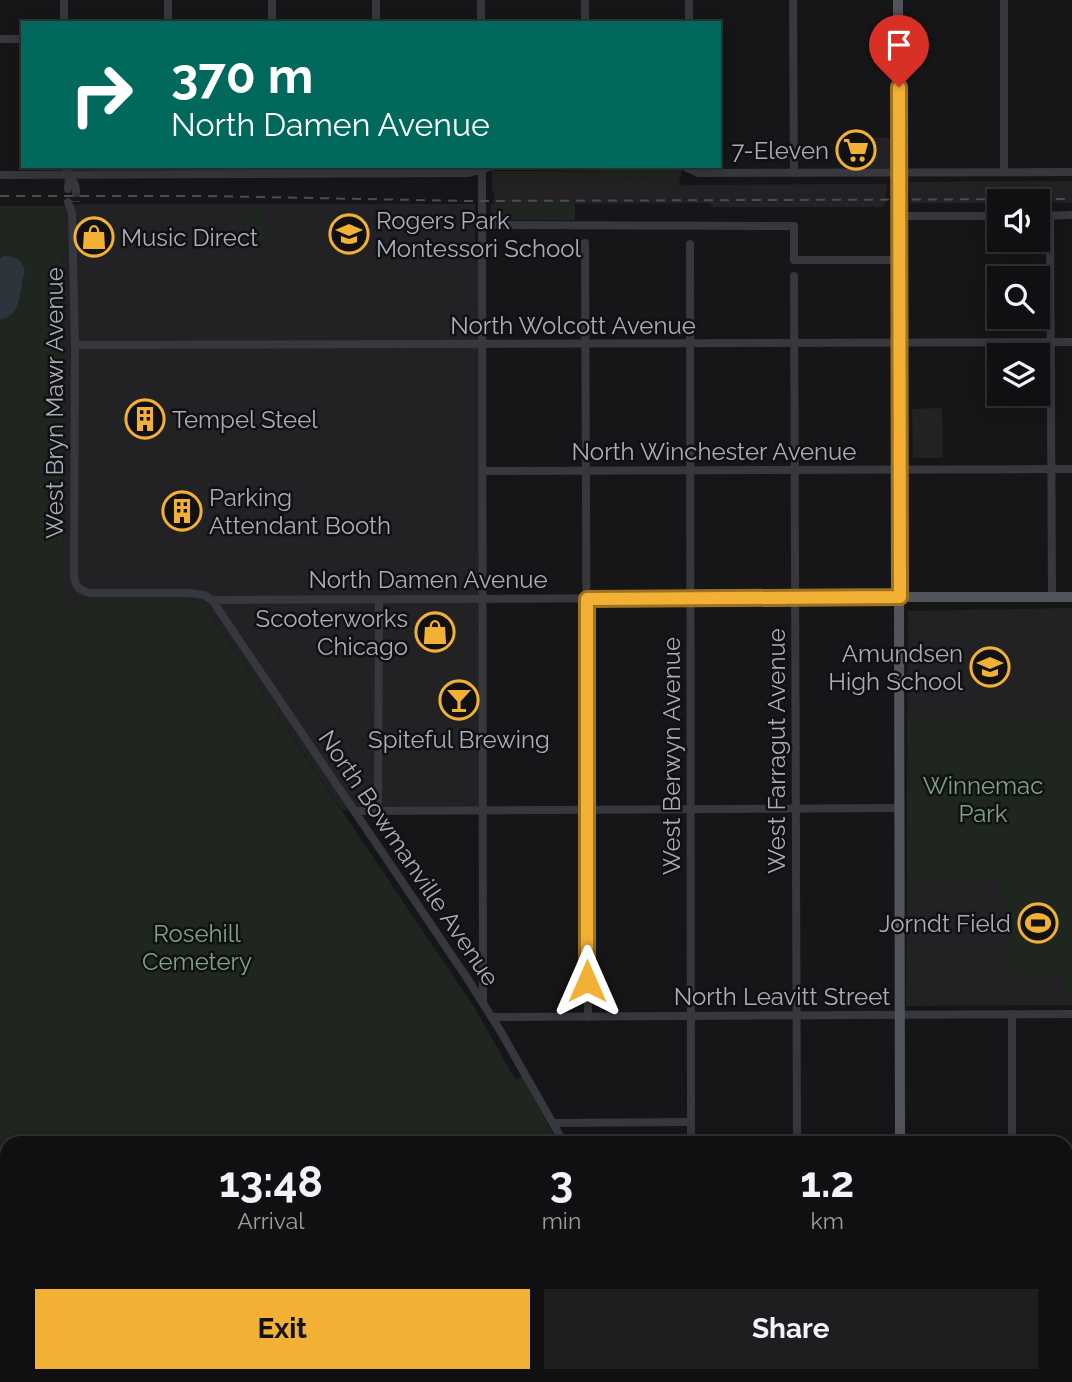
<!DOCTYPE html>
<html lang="en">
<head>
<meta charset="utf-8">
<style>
	:root { --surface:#101012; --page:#1e1e20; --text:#f1f3f6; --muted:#9c9d9f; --line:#303032; --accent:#f2b134 }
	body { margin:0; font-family:Raleway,sans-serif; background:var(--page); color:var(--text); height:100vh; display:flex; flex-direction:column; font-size:26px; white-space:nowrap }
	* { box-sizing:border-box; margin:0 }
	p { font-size:23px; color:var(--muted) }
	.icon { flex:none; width:38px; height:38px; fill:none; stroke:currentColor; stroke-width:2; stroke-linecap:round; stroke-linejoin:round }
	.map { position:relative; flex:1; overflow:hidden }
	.details { position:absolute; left:0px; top:1136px; width:1073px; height:247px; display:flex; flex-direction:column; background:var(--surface); border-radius:21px 21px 0 0; box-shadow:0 4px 18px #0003,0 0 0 2px var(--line) }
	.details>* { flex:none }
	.top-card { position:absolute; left:21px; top:21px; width:700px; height:147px; border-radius:0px; box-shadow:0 4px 18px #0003,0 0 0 2px var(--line); background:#00695c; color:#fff; overflow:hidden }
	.controls { position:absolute; left:987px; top:189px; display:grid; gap:14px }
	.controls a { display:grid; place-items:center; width:63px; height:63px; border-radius:0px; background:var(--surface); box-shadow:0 4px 18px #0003,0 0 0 2px var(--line); font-size:35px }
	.pin { position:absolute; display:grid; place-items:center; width:60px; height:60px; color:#fff; margin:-72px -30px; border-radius:50% 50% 50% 0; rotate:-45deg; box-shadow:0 0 7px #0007 }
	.pin .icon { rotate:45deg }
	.me { position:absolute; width:77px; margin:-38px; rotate:0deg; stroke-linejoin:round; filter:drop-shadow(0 0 5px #0008) }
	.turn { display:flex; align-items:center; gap:24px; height:147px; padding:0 35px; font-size:32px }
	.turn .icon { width:91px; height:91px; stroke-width:2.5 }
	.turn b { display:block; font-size:49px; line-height:60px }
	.eta { display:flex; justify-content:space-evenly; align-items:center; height:119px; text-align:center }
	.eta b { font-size:42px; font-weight:700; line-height:49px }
	.primary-button { display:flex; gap:14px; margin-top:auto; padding:14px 35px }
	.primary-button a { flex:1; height:80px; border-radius:0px; background:var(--accent); color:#111; font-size:28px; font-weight:700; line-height:80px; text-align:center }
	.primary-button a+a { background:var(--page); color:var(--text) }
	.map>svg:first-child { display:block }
	.built { fill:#222225 }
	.green { fill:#1e261f }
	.water { fill:#2c353c }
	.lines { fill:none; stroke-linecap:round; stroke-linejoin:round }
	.minor-tunnel { stroke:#333438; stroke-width:8; stroke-dasharray:8 4; stroke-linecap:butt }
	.minor { stroke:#37383d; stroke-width:8 }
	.major { stroke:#53555c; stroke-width:10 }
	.rail { stroke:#4a4c52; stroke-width:2; stroke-dasharray:9 7; stroke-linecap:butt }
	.route-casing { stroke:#9d7322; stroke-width:18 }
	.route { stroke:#f2b134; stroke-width:12 }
	.labels { text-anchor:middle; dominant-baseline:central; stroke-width:5; stroke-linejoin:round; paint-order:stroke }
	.poi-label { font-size:24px; fill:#a8adb8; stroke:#111113; text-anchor:end }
	.street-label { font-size:24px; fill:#a8adb8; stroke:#111113 }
	.park-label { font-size:24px; fill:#7fa381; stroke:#111113 }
</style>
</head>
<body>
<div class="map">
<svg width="1072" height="1382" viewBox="0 0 1072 1382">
	<rect width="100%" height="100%" fill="#161618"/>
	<g class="built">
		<polygon points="847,137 892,138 892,168 847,168"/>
		<polygon points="679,178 680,187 682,185 887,184 887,190 886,191 885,205 882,207 711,207 710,203 494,204 494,192 492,191 492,180"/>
		<polygon points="1072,181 1072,203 999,201 999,203 910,203 909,182"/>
		<polygon points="84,204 475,204 475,245 481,246 483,808 342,810 202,603 64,603 62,206"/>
		<polygon points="942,408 943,458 913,458 912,409"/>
		<polygon points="1072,608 1072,723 907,725 908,611"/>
		<polygon points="1072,857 1072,1005 906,1006 907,875 1002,875"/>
	</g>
	<g class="green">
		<polygon points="681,170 681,178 492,180 492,171"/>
		<polygon points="575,203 575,220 491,220 491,204"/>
		<polygon points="0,206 62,206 64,603 202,603 474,1007 515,1079 522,1077 553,1134 539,1136 539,1143 7,1143 7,1376 558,1376 558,1382 0,1382"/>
		<polygon points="265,208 266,242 244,242 243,209"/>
		<polygon points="1072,723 1072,990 1062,990 1061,971 1004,971 1002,875 907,875 907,725"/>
	</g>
	<path class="water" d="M 4,256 C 12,256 21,259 24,267 C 26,272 22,278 22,284 C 19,301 19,314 0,320 L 0,258 Z"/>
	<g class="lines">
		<polyline class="minor-tunnel" points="76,189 76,202"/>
		<g class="minor">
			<polyline points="64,0 64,23"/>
			<polyline points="168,0 168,23"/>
			<polyline points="272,0 272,23"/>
			<polyline points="376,0 376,23"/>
			<polyline points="481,0 481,23"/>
			<polyline points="585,0 585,23"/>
			<polyline points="793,0 794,173"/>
			<polyline points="689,23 689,0"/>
			<polyline points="0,39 23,39"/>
			<path d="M 65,166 C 68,174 76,182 76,189"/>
			<polyline points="482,166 483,1002"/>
			<polyline points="683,166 698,173 1072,172"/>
			<polyline points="1004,172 1004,0"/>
			<polyline points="0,175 469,173 493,166"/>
			<polyline points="68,189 69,175"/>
			<path d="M 68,202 L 72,213 L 75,345 L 74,575 C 75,587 79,590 90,593 L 188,593 L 204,595 L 212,600 L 900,597"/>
			<polyline points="1050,215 1052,597"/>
			<polyline points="899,216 999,216"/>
			<polyline points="1038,216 1072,215"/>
			<polyline points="483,225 794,226 794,260 899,260"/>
			<polyline points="585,243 588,1017"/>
			<polyline points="690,244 691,1143"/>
			<polyline points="794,276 797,1143"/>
			<polyline points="75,345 1072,342"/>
			<polyline points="483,471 1072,469"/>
			<polyline points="212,600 467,978 501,1032 564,1143"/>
			<polyline points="355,811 900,808"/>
			<polyline points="378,811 379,600"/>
			<polyline points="492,1017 1072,1014"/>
			<polyline points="553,1123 691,1122"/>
			<polyline points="1012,1143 1012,1014"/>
			<polyline points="1066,1222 1072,1222"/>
			<polyline points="1066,1326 1072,1326"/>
			<polyline points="692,1376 692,1382"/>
			<polyline points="796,1382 796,1376"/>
			<polyline points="1012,1382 1012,1376"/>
		</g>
		<g class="major">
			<polyline points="898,0 900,1143"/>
			<polyline points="900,597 1072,597"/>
			<polyline points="900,1376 900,1382"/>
		</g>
		<polyline class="rail" points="0,196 206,196 469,201 1072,199"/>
	</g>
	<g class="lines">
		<g class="route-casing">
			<polyline id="route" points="587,981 587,599 900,597 899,87"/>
		</g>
		<use href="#route" class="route"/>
	</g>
	<defs>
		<g id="supermarket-ring" transform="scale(2.0125)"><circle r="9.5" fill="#111113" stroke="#f2b134" stroke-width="1.5"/><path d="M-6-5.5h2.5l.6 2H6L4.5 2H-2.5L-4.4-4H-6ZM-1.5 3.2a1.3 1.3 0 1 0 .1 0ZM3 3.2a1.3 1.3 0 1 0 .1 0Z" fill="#f2b134"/></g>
		<g id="school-ring" transform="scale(2.0125)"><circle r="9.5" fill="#111113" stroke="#f2b134" stroke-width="1.5"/><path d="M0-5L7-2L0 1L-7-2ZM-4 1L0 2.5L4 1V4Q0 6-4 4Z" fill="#f2b134"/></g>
		<g id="shop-ring" transform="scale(2.0125)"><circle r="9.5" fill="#111113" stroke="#f2b134" stroke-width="1.5"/><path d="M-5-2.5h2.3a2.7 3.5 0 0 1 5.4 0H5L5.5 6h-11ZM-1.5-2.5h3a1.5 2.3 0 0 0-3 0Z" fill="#f2b134"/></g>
		<g id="building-ring" transform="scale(2.0125)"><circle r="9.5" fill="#111113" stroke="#f2b134" stroke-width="1.5"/><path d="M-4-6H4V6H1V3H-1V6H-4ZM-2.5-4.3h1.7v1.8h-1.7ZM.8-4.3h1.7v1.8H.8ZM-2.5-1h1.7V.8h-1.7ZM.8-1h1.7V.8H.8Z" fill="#f2b134"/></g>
		<g id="bar-ring" transform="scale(2.0125)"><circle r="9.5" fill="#111113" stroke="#f2b134" stroke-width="1.5"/><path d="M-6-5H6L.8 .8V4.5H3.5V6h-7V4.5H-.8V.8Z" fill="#f2b134"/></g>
		<g id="stadium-ring" transform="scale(2.0125)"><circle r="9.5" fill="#111113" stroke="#f2b134" stroke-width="1.5"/><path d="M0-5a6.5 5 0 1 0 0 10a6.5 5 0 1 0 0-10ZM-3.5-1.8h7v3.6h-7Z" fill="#f2b134"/></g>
	</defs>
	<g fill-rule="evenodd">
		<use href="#supermarket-ring" x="856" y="150"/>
		<use href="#school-ring" x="349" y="234"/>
		<use href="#shop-ring" x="94" y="237"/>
		<use href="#building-ring" x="145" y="419"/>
		<use href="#building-ring" x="182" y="511"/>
		<use href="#shop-ring" x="435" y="632"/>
		<use href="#school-ring" x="990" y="667"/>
		<use href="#bar-ring" x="459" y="700"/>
		<use href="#stadium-ring" x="1038" y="923"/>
	</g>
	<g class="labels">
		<g class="poi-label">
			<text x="829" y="150">7-Eleven</text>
			<text x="376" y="220" text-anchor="start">Rogers Park<tspan x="376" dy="28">Montessori School</tspan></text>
			<text x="121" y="237" text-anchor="start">Music Direct</text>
			<text x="172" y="419" text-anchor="start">Tempel Steel</text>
			<text x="209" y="497" text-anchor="start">Parking<tspan x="209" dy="28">Attendant Booth</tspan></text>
			<text x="408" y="618">Scooterworks<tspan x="408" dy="28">Chicago</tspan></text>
			<text x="963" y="653">Amundsen<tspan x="963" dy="28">High School</tspan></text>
			<text x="459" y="739" text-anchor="middle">Spiteful Brewing</text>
			<text x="1011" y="923">Jorndt Field</text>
		</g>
		<g class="street-label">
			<text x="573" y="325">North Wolcott Avenue</text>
			<text transform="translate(54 403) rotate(-90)">West Bryn Mawr Avenue</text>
			<text x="714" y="451">North Winchester Avenue</text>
			<text x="428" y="579">North Damen Avenue</text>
			<text transform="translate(776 751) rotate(-90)">West Farragut Avenue</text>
			<text transform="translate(671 756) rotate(-90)">West Berwyn Avenue</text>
			<text transform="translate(409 858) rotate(56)">North Bowmanville Avenue</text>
			<text x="782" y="996">North Leavitt Street</text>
		</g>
		<g class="park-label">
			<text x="983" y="785">Winnemac<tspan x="983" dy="28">Park</tspan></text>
			<text x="197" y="933">Rosehill<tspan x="197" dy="28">Cemetery</tspan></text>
		</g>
	</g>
</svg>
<div class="controls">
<a><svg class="icon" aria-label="sound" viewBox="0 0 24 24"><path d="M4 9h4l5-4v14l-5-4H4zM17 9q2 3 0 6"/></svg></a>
<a><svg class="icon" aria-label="search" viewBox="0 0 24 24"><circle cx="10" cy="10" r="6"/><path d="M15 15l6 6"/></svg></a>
<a><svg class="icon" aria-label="layers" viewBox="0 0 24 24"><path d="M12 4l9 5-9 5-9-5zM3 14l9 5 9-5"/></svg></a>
</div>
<div class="pin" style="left:899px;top:87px;background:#d93025"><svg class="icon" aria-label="arrive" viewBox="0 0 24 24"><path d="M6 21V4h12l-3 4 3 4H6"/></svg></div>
<svg class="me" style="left:587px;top:981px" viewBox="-20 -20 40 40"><path d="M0-17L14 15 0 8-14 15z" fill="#f2b134" stroke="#fff" stroke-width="4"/></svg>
<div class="top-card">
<div class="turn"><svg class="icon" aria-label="right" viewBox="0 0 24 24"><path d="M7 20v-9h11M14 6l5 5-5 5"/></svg><div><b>370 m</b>North Damen Avenue</div></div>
</div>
<section class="details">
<div class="eta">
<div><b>13:48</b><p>Arrival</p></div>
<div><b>3</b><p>min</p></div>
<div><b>1.2</b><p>km</p></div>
</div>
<div class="primary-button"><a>Exit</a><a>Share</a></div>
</section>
</div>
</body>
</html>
